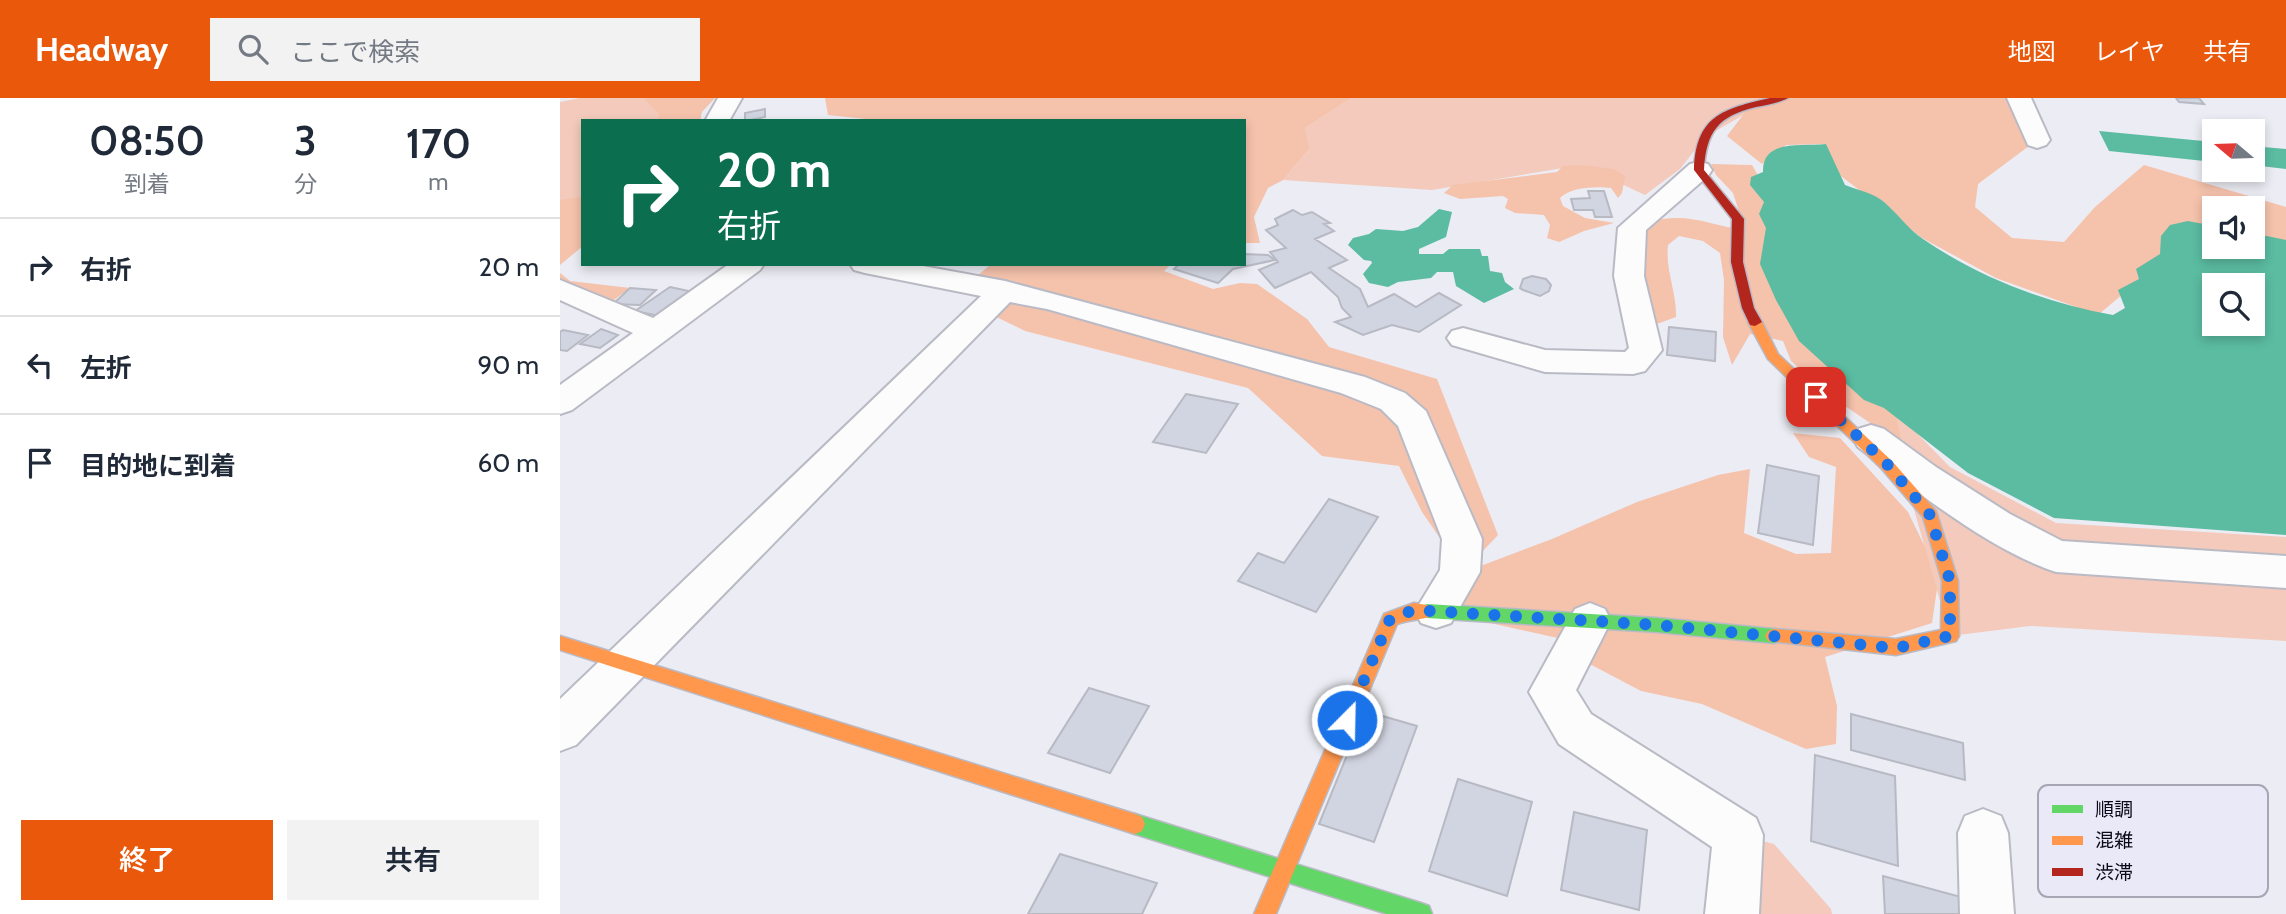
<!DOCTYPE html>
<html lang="ja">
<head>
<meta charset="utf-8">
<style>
	:root { --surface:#fff; --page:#f2f2f3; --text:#1f2937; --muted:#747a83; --line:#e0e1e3; --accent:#ea580c }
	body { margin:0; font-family:Cabin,"Noto Sans JP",sans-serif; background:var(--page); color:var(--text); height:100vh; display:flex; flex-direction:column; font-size:26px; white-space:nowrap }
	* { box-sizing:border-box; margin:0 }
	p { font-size:23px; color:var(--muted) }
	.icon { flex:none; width:38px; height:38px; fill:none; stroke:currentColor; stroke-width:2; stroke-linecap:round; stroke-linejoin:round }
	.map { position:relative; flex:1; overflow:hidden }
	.panel { display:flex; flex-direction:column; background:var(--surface); width:560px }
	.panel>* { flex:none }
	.hud { position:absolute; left:21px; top:21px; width:665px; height:147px; border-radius:0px; box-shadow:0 4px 10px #0003; background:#0b6e4f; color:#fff; overflow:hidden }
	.needle { width:46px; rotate:289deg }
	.buttons { position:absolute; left:1642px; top:21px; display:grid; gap:14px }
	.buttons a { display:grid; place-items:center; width:63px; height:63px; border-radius:0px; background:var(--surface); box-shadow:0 4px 10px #0003; font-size:35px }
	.pin { position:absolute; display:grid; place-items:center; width:60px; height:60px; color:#fff; margin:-30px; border-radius:14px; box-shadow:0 4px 10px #0006 }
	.me { position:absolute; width:77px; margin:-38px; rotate:23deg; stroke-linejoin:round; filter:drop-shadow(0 0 5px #0008) }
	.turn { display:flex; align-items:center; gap:24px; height:147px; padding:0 21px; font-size:32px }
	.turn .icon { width:91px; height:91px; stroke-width:2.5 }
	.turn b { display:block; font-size:49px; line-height:60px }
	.eta { display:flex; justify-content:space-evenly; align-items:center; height:119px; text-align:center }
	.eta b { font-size:42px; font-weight:600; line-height:49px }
	.action { display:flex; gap:14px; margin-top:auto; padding:14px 21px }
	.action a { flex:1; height:80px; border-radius:0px; background:var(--accent); color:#fff; font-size:28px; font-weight:600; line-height:80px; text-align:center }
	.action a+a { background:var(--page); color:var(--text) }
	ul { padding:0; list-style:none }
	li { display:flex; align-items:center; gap:21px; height:98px; padding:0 21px; border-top:2px solid var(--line) }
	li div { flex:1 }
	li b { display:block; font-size:26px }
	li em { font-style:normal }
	header { display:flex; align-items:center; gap:42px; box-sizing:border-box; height:98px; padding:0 35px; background:var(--accent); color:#fff }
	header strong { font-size:33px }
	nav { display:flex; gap:38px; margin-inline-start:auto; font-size:24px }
	.search { width:490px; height:63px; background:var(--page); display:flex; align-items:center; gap:18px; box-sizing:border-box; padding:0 24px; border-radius:0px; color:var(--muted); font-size:26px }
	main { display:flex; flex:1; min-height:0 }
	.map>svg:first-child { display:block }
	.green { fill:#f3cabb }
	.forest { fill:#f5c2ac }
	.water { fill:#5bbca1; fill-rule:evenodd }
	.building { fill:#d1d5e1; stroke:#b7b9c3; stroke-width:2 }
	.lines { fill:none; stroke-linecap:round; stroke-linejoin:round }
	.street-casing { stroke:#babac5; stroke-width:4 }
	.fast-casing { stroke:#babac5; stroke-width:3 }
	.slow-casing { stroke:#babac5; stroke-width:3 }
	.jam-casing { stroke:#babac5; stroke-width:3 }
	.street { fill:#fcfcfd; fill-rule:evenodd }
	.fast { fill:#63d668; fill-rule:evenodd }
	.slow { fill:#ff974d; fill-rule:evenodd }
	.jam { fill:#b3261e; fill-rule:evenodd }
	.route { stroke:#1a73e8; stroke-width:12; stroke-dasharray:0 21.6 }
	.key { fill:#e9e9f8; stroke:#a6a6b4; stroke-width:2 }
	.key-label { font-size:19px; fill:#0b0a17 }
</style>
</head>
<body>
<header>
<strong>Headway</strong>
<div class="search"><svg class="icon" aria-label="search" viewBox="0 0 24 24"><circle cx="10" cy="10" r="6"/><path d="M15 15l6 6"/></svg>ここで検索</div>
<nav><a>地図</a><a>レイヤ</a><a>共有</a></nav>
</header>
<main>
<section class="panel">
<div class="eta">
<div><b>08:50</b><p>到着</p></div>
<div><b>3</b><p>分</p></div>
<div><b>170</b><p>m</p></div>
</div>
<ul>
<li><svg class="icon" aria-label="right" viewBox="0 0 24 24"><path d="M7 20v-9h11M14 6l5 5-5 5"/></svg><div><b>右折</b></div><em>20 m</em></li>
<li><svg class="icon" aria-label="left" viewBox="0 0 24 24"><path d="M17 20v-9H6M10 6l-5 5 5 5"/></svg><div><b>左折</b></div><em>90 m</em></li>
<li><svg class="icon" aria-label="arrive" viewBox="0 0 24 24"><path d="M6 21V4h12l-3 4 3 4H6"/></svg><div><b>目的地に到着</b></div><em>60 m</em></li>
</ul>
<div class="action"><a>終了</a><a>共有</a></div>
</section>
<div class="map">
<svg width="1726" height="816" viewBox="0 0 1726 816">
	<rect width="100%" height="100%" fill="#ececf4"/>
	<g class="green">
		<polygon points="20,0 83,0 100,16 98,23 23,23 23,100 0,103 0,4"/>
		<polygon points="791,0 1223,0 1208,3 1145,39 1120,71 1085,97 1021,67 872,92 723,82 750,50 745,30"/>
		<polygon points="1335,313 1390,369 1496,425 1726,439 1726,543 1470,528 1390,538 1334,341"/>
		<polygon points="1163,733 1214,746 1271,811 1272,816 1157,816"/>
	</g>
	<g class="forest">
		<polygon points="83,0 155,0 142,14 140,23 98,23 99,16"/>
		<polygon points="265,0 791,0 745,30 750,50 723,82 708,90 694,119 700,145 684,145 684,23 325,23 268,17"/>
		<polygon points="1210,0 1446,0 1477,42 1418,86 1415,109 1452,140 1504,144 1535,109 1584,67 1726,109 1726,147 1692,144 1692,110 1654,110 1654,142 1629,140 1538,217 1436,180 1362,140 1277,75 1266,46 1226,47 1202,66 1167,38 1192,5"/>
		<path d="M 1151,66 L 1192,67 L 1335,313 L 1341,341 L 1334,341 L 1270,298 L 1231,263 L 1223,243 L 1190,236 L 1172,267 L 1163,239 L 1164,182 L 1160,155 L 1143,143 L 1119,138 L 1108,147 C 1105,172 1117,195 1116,219 L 1097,226 C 1078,191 1083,163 1088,124 C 1128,113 1148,127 1185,132 L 1173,95 L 1156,77 Z"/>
		<path d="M 1021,67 L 1054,71 L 1065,78 L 1062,95 L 1058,100 L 1051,90 C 1037,88 1010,89 1000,100 L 1003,108 L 1025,120 L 1054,125 L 1024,133 L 999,144 L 987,140 L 990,127 L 984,117 L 955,115 L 945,110 L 948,101 L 943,98 L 900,101 L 884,95 L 893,87 L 997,74 L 1003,68 Z"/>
		<polygon points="23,99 23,148 0,167 0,102"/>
		<polygon points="431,166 611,166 604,173 653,191 680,185 697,186 747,221 769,249 877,281 938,437 919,457 884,446 862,414 839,368 762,358 688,290 465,233 424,213 409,185"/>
		<polygon points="0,175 10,183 70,190 43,210 0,187"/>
		<polygon points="1233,335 1280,340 1348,414 1365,449 1377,491 1372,525 1265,559 1277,608 1276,646 1246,651 1142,606 1081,593 1026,564 1020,545 876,513 910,472 992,441 1077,404 1158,377 1190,371 1184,435 1236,456 1271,455 1276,369 1249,359"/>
	</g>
	<g class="water">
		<polygon points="1539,33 1654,44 1654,64 1549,53"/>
		<path d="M 1266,46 L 1285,87 C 1297,92 1314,95 1324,104 C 1338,116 1348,131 1363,141 C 1420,180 1486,205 1553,217 L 1565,210 L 1558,192 L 1579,181 L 1576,171 L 1600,156 L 1601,138 L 1610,127 L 1628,123 L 1654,128 L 1654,149 L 1692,149 L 1692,135 L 1726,142 L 1726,437 L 1494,420 L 1408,375 L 1324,310 L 1304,302 L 1239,243 L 1216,202 L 1200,166 L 1206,130 L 1199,116 L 1204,104 L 1190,87 L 1191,79 L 1203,74 C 1202,40 1243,49 1266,46 ZM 1654,187 L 1692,187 L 1692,226 L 1654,226 Z"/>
		<polygon points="1692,48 1726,51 1726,71 1692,67"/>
		<polygon points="879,111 892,114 886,139 859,151 859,156 883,156 889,151 920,151 922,158 928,158 930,173 942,175 945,184 954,191 924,205 896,188 893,174 877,174 871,180 838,184 828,189 809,185 803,176 812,165 811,163 804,162 788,147 793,140 809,136 816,131 843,133 858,129"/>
	</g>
	<g class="building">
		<polygon points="1616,0 1639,0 1644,6 1619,4"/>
		<polygon points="205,11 205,19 185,23 185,15"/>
		<polygon points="1028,93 1044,93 1052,119 1035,119 1033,112 1014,112 1011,101 1030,100"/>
		<polygon points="733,112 742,117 752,114 770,125 764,126 774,133 755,141 787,162 769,170 800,191 808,209 834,196 856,209 879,195 901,207 859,234 832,227 803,237 775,224 791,219 782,210 778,199 751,174 715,190 699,172 718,164 710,154 726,150 706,132 718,127 715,121"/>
		<polygon points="684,156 708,157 715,162 673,171 658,185 614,171 619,166 684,166"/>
		<polygon points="972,178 986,181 991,187 989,193 980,198 963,192 960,190 963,181"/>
		<polygon points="110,189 133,194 99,218 75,213"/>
		<polygon points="70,190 96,192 80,207 53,206"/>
		<polygon points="1109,229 1156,234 1155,263 1107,257"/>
		<polygon points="41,231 58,237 40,250 20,246"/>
		<polygon points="3,232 28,237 7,253 0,252 0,234"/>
		<polygon points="626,296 678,306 646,355 593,344"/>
		<polygon points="1207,367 1259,378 1253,447 1198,435"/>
		<polygon points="769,401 818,419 756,514 678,483 698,455 724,465"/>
		<polygon points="529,590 589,608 550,675 488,655"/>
		<polygon points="805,613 857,628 814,744 759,726"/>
		<polygon points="1291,616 1403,645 1405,682 1291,652"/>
		<polygon points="1255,657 1335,678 1338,768 1251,743"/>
		<polygon points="898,681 972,704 947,798 869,773"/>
		<polygon points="1014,714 1087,732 1079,812 1001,792"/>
		<polygon points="500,756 597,785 582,816 468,816"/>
		<polygon points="1323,778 1401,799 1403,816 1325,816"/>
	</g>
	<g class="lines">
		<g class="street-casing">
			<g id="street">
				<polygon points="158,0 182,0 169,23 145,23"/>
				<polygon points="1447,0 1471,0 1490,42 1486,47 1477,50 1468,47"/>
				<polygon points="1139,64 1148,66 1152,72 1148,78 1086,132 1084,178 1102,252 1085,273 1073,276 985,274 892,247 887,240 892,233 903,230 985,252 1065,254 1069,250 1054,178 1058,130 1130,66"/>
				<polygon points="169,166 204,166 200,172 12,312 0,316 0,287 73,235 0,202 0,182 93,220"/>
				<polygon points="290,166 352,166 445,183 805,279 845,295 866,313 922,441 920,474 891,525 876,530 861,525 855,513 880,472 882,441 838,328 821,311 781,295 487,211 450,204 16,647 0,653 0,601 421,198 305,175 294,172"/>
				<path d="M 1311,327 L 1324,331 L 1376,369 L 1450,416 L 1502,443 L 1726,458 L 1726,490 L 1496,474 C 1431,453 1353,391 1298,349 L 1293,340 L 1298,331 Z"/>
				<polygon points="1030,505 1045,511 1051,523 1016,592 1031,616 1196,720 1203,737 1199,816 1145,816 1152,749 999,646 969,594 1015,511"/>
				<polygon points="1423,711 1441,718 1448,735 1454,816 1400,816 1398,735 1405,718"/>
			</g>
		</g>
		<g class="fast-casing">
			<g id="fast">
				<polygon points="867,506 1097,520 1214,531 1220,533 1223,538 1220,543 1214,545 1097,534 867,520 861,518 858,513 861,508"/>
				<polygon points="575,716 861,805 869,808 872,816 827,816 575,736 568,733 565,726 568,719"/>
			</g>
		</g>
		<g class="slow-casing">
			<g id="slow">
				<polygon points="1195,220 1202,224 1218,256 1332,363 1376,413 1398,483 1399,538 1396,543 1336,557 1208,543 1205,538 1208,533 1214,531 1336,541 1381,532 1382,483 1363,419 1322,371 1208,261 1188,224"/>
				<path d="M 854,505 L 873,508 L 876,513 L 873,518 C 861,522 851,521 837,526 L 716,816 L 694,816 L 824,516 Z"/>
				<polygon points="0,538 575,716 582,719 585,726 582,733 575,736 0,552"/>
			</g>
		</g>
		<g class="jam-casing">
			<path id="jam" d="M 1210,0 L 1228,0 C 1219,5 1206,7 1196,9 C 1158,18 1146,34 1144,72 L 1184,121 L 1183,164 L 1194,210 L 1202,224 L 1195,228 L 1190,227 L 1182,210 L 1171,164 L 1172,121 L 1134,72 C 1136,18 1162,11 1210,0 Z"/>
		</g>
		<use href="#street" class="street"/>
		<use href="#fast" class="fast"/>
		<use href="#slow" class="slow"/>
		<use href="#jam" class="jam"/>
	</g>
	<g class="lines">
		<polyline class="route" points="787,622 830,521 854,512 1097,527 1336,550 1390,538 1390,483 1370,417 1327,366 1256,299"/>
	</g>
	<rect x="1478" y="687" width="230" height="112" rx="10" class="key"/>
	<rect x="1492" y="707" width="31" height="8" fill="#63d668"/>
	<rect x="1492" y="738" width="31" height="9" fill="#ff974d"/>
	<rect x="1492" y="770" width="31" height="8" fill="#b3261e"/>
	<g class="key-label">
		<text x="1535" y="718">順調</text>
		<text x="1535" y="749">混雑</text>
		<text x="1535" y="781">渋滞</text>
	</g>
</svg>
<div class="buttons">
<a><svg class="needle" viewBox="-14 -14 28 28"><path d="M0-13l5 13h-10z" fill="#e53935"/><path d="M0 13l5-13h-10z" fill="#747a83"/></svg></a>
<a><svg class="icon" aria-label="sound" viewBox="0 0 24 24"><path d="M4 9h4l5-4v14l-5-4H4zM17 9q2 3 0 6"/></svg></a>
<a><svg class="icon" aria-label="search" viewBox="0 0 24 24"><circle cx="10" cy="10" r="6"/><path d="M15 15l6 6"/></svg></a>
</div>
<div class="pin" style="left:1256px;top:299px;background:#d93025"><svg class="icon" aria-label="arrive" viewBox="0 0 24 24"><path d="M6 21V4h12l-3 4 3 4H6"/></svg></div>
<svg class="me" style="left:787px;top:622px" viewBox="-20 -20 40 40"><circle r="17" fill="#1a73e8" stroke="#fff" stroke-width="3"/><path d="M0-11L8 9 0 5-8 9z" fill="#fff"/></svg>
<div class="hud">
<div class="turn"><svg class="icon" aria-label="right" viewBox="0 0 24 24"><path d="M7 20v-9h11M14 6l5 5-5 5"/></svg><div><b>20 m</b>右折</div></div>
</div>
</div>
</main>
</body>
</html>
